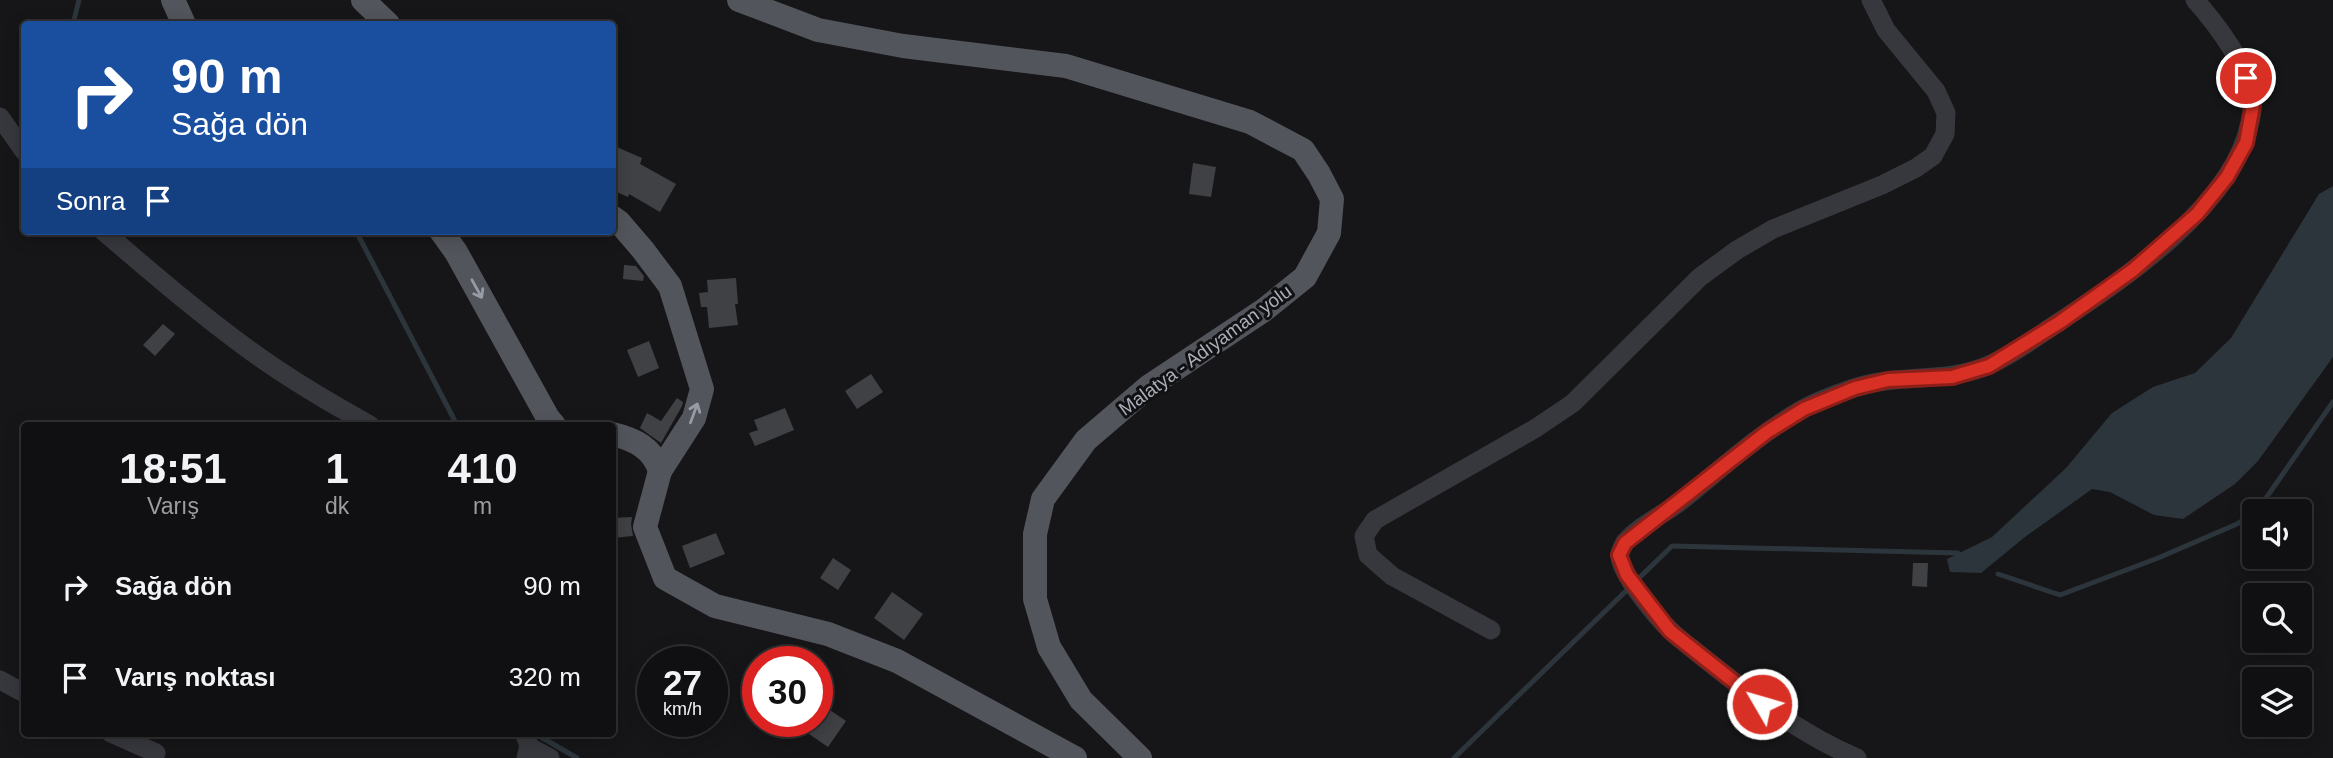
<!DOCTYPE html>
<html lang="tr">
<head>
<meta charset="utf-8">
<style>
	:root { --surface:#101012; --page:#19191b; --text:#f1f3f6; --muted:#9c9d9f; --line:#303032 }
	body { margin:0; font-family:Helvetica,sans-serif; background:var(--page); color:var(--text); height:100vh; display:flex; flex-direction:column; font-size:26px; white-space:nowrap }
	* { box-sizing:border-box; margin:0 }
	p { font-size:23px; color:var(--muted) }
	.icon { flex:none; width:38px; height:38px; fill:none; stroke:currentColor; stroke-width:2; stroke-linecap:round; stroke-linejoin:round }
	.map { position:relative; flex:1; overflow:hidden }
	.details { position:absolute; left:21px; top:422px; width:595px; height:315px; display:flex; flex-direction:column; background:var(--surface); border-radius:7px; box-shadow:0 4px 18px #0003,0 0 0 2px var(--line) }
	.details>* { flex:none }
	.top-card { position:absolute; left:21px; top:21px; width:595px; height:214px; border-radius:7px; box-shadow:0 4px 18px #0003,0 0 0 2px var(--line); background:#1a4fa0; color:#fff; overflow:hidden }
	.buttons { position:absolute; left:2242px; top:499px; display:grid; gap:14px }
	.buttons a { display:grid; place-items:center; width:70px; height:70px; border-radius:7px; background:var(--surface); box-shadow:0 4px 18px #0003,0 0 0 2px var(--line); font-size:35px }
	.speed { position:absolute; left:637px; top:646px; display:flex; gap:14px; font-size:35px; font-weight:700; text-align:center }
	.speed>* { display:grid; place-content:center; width:91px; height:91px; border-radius:50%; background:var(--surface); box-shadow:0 4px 18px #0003,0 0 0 2px var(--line); line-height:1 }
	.speed small { font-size:18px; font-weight:400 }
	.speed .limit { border:10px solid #d22; background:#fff; color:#111 }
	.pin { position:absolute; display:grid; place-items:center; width:60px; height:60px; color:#fff; margin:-30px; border:4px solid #fff; border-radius:50%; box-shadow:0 2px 7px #0007 }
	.me { position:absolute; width:77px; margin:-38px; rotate:308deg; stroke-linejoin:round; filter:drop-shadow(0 0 5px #0008) }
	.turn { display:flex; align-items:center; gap:24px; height:147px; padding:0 35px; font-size:32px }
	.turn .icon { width:91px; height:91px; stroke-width:2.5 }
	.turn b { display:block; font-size:49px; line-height:60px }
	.then { display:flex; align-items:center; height:66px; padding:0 35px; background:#0003; gap:14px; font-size:26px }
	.eta { display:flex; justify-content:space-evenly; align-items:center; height:119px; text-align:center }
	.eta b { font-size:42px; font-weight:700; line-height:49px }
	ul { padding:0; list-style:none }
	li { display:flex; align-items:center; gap:21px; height:91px; padding:0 35px }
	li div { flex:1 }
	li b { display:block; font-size:26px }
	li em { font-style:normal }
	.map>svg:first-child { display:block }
	.water { fill:#2c353c }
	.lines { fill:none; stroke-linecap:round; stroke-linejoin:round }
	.stream { stroke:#2c353c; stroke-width:5 }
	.building { fill:#404145 }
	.minor { stroke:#37383d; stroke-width:19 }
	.major { stroke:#53555c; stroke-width:24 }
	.oneway { stroke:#979ba6 }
	.route-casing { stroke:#8d1f18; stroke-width:18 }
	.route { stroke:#d93025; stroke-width:12 }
	.labels { text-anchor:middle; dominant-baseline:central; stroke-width:6; stroke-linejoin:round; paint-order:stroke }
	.street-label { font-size:19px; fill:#a8adb8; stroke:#111113 }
</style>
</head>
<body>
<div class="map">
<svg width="2333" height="758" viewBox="0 0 2333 758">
	<rect width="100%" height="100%" fill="#161618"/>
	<polygon class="water" points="2333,186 2333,357 2258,461 2235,484 2183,519 2154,515 2110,492 2092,489 2025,537 1981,573 1950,572 1947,559 1992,537 2066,468 2112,413 2153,387 2195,373 2231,338 2319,194"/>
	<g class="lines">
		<g class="stream">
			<polyline points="73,24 79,0"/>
			<polyline points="356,231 457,425"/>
			<polyline points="2257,511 2333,402"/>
			<polyline points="1998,574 2060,595 2158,558 2237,524 2254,513"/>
			<polyline points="1636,581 1672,546 1958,553"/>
			<polyline points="534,733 577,758"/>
			<polyline points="1454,758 1629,588"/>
		</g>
	</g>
	<g class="building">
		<polygon points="612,145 642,158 640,164 676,184 660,212 629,194 628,197 612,190"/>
		<polygon points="1193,163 1216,167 1211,197 1189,194"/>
		<polygon points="624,265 636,266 644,276 643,281 623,279"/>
		<polygon points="736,278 738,304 735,304 738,325 709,328 707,307 701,307 699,293 708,292 707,280"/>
		<polygon points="163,324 175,334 155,356 143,345"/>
		<polygon points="649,341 659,368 638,377 627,350"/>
		<polygon points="871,374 883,392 857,409 845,391"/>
		<polygon points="677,398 683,402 682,406 661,443 640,428 647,413 661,421"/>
		<polygon points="785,408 794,430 755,446 749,433 758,430 754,420"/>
		<polygon points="632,517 631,524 633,536 612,538 612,518"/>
		<polygon points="716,533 725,554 690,568 682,546"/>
		<polygon points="833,558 851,570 838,590 820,578"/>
		<polygon points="1913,563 1928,563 1927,587 1912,586"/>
		<polygon points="892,592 923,614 904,640 874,618"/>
		<polygon points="827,708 846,721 828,747 809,734"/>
	</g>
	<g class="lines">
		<g class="minor">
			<polyline points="0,117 24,151"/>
			<path d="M 103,231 C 150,271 197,312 248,349 C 286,377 328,402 370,425"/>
			<polyline points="1491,630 1392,576 1368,555 1364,536 1375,520 1536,428 1573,403 1700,277 1737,250 1773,229 1882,185 1916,168 1933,156 1945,134 1946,113 1936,91 1886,30 1871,0"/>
			<polyline points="0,680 24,693"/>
			<polyline points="111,733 156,753"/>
			<polyline points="524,733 529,745 526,758"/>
			<polyline points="529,747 550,758"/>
			<path d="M 1857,758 C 1795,732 1743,689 1690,647 C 1684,642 1677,637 1671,631 C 1658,619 1617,570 1620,554 C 1620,551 1624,544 1625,542 C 1640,525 1663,515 1681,501 C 1720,470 1757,435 1801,410 C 1817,401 1836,394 1854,388 C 1898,373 1946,384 1989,365 C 2014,354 2036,337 2059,322 C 2125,278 2234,205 2250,122 C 2251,116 2253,109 2252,103 C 2250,68 2218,26 2195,0"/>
		</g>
		<g class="major">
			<polyline points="173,0 184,24"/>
			<polyline points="363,0 388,24"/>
			<polyline points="739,0 818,30 903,46 1066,66 1250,122 1303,150 1319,174 1332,199 1329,233 1305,277 1264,310 1148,387 1086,440 1043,499 1035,534 1035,599 1049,647 1081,700 1140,758"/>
			<polyline points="612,217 619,222 643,250 670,286 702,389 694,418 660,471 645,527 665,578 715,606 828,634 897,661 1075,758"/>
			<polyline points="441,231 456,252 548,418 554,425"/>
			<path d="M 612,434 C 634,439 653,448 660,471"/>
		</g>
	</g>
	<defs><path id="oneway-shaft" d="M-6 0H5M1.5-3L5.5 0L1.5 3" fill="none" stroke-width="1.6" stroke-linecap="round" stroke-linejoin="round" transform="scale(1.75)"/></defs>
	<g class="oneway">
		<use href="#oneway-shaft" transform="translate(477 289) rotate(61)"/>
		<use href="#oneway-shaft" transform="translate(694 413) rotate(-70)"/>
	</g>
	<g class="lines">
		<g class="route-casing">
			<polyline id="route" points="1762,704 1670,631 1627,575 1619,555 1625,543 1767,432 1804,409 1855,388 1888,380 1952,377 1989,366 2060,322 2133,270 2197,214 2227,177 2246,143 2253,105 2246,78"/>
		</g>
		<use href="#route" class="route"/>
	</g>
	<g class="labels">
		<g class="street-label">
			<text transform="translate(1205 350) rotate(-36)">Malatya - Adıyaman yolu</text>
		</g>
	</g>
</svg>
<div class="buttons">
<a><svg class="icon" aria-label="sound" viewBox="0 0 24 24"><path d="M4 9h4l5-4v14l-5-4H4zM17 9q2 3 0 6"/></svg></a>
<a><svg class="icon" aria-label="search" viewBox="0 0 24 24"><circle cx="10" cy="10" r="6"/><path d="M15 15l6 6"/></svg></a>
<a><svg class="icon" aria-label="layers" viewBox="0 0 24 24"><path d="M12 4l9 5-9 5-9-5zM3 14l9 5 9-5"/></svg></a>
</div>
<div class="speed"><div>27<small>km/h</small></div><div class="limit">30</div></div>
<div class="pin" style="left:2246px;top:78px;background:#d93025"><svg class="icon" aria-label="arrive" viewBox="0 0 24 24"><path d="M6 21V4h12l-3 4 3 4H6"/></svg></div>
<svg class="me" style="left:1762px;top:704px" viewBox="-20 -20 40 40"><circle r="17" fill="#d93025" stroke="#fff" stroke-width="3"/><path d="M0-11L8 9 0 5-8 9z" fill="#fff"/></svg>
<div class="top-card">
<div class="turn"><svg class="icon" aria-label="right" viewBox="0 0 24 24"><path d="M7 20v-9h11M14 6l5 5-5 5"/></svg><div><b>90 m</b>Sağa dön</div></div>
<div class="then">Sonra<svg class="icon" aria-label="arrive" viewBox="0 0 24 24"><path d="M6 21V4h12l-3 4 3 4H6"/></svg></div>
</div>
<section class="details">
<div class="eta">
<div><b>18:51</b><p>Varış</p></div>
<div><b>1</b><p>dk</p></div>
<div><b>410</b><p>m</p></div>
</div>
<ul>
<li><svg class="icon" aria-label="right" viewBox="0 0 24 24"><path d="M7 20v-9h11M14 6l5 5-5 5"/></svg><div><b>Sağa dön</b></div><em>90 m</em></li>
<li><svg class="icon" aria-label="arrive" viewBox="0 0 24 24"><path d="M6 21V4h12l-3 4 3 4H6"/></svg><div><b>Varış noktası</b></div><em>320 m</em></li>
</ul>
</section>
</div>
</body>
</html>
